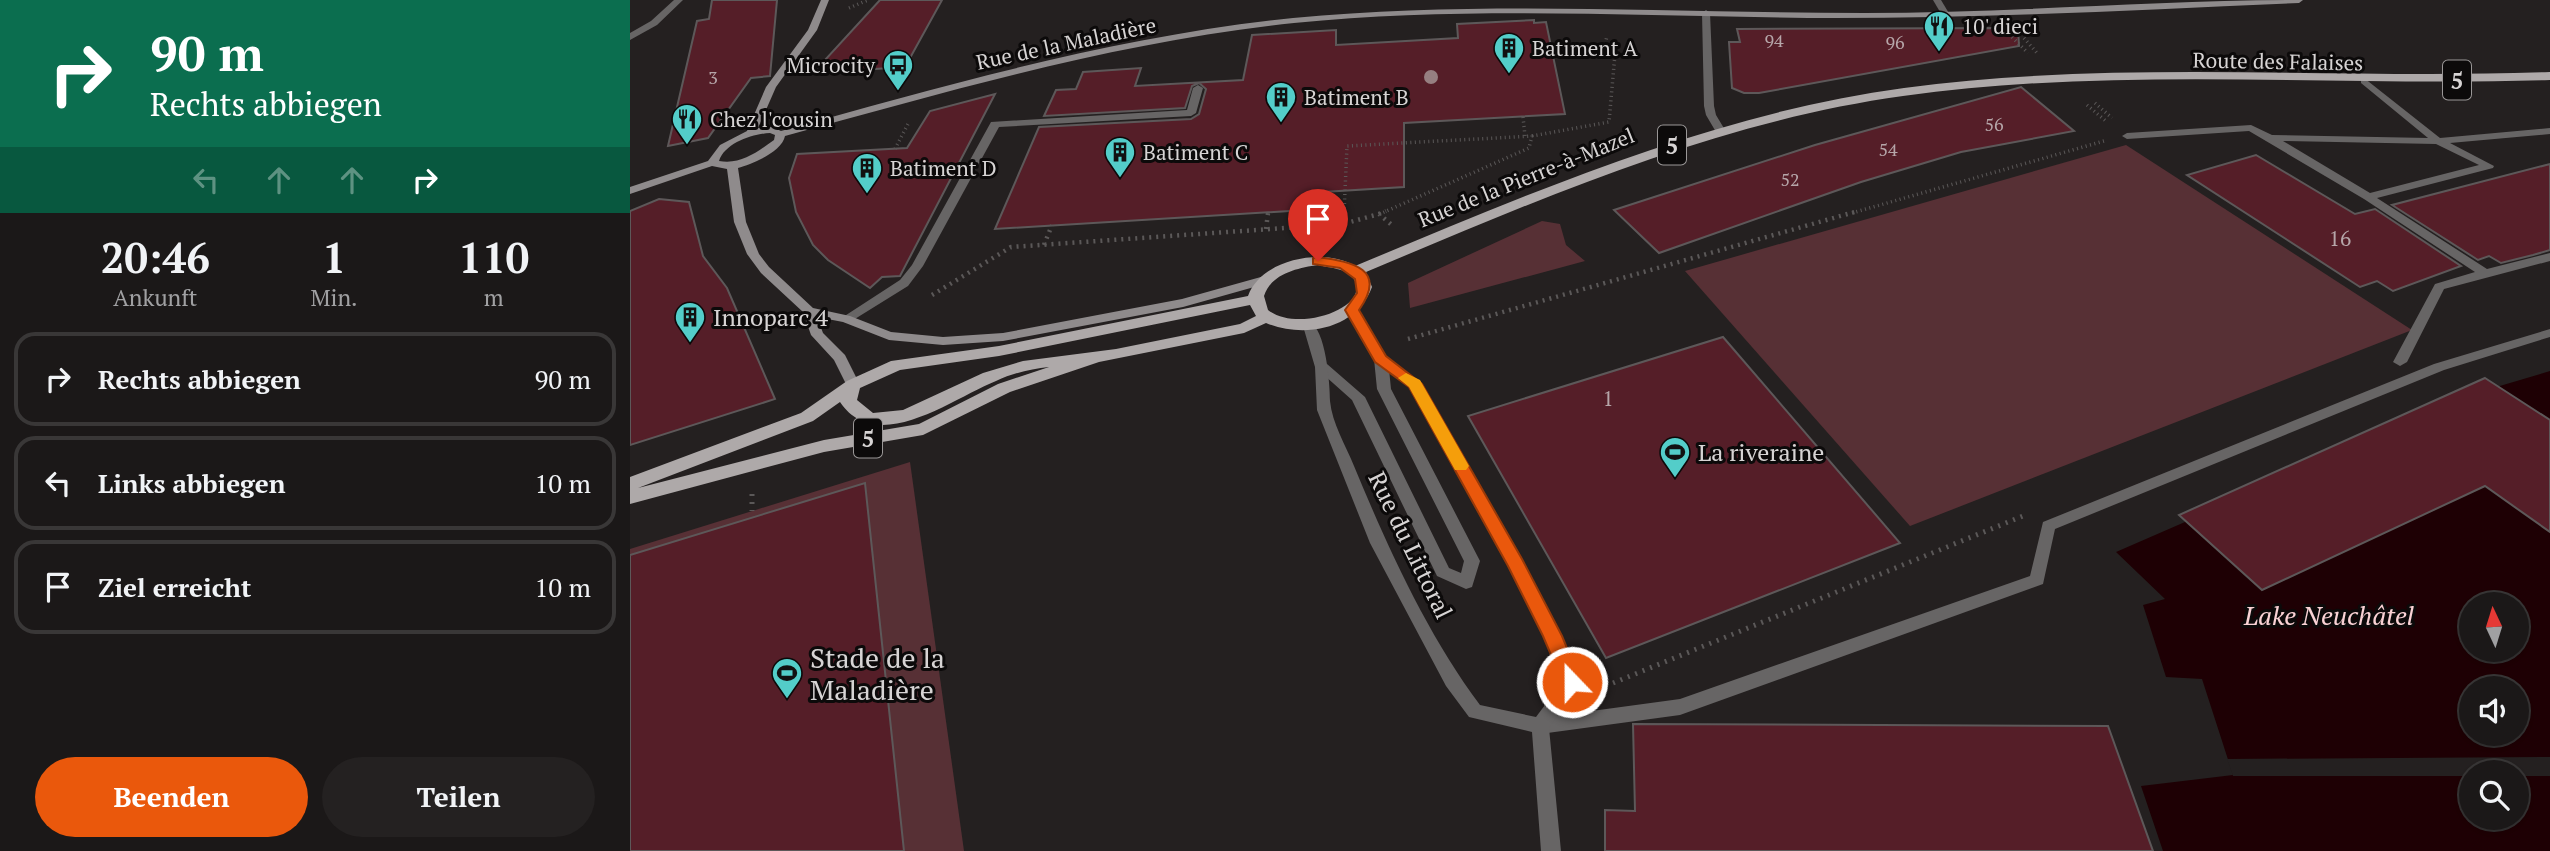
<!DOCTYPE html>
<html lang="de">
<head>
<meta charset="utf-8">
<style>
	:root { --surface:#1b1818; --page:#242121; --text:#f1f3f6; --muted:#a0a0a2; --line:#393737; --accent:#ea580c }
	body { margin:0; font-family:"PT Serif",serif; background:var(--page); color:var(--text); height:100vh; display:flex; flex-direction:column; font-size:26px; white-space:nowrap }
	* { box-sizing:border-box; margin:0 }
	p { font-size:23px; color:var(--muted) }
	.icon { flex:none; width:38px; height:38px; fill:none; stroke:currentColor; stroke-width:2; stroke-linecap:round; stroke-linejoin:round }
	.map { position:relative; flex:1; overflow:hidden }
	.drawer { display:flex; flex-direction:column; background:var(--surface); width:630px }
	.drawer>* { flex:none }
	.banner { background:#0b6e4f; color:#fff; overflow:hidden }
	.needle { width:46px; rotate:356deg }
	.controls { position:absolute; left:1829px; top:592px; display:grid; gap:14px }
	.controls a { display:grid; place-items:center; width:70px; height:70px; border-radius:50%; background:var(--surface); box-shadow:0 2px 5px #0004,0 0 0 2px var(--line); font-size:35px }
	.pin { position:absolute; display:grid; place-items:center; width:60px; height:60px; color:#fff; margin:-72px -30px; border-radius:50% 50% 50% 0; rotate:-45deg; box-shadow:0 0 7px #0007 }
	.pin .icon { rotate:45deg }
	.me { position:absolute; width:77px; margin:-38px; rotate:338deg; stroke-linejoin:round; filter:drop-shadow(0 0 5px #0008) }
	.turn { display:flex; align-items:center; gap:24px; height:147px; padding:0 35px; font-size:32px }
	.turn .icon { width:91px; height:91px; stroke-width:2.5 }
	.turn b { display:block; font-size:49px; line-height:60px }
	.lanes { display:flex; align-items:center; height:66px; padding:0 35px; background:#0003; justify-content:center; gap:35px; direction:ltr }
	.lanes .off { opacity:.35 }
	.eta { display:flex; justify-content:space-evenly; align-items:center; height:119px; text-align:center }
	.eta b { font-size:42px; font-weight:600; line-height:49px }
	.action { display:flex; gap:14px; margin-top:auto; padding:14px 35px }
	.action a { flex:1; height:80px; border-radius:42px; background:var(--accent); color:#fff; font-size:28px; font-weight:600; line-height:80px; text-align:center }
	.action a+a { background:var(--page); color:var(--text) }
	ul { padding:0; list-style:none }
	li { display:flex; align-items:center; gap:21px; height:94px; margin:0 14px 10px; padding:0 21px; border:4px solid var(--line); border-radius:21px }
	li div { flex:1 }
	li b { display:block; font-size:26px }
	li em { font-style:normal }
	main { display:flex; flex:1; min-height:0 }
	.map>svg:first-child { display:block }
	.green { fill:#573035 }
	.water { fill:#1e0004; fill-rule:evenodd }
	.pier { fill:#242020 }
	.building { fill:#551e28; stroke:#5d5859; stroke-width:2 }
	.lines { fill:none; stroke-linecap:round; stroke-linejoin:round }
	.path-far2 { stroke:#5b5858; stroke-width:3.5; stroke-dasharray:1 3.5; stroke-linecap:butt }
	.path-far1 { stroke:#5b5858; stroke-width:4.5; stroke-dasharray:2 5; stroke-linecap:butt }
	.path { stroke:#5b5858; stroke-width:5; stroke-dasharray:2 6; stroke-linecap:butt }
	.lane { fill:#676565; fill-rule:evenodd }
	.street { fill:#676565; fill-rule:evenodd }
	.secondary { fill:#8f8b8c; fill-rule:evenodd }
	.primary { fill:#aea9a9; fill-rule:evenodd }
	.tree { fill:#967f81 }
	.route { fill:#ea580c; stroke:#983908; stroke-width:2 }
	.slow { fill:#f59e0b }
	.labels { text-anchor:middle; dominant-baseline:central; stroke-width:6; stroke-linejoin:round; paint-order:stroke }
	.far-number-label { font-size:18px; fill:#b6a6a9 }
	.far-poi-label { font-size:21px; fill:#d7d4d4; stroke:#0c0a0a; text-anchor:start }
	.far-street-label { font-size:21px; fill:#d7d4d4; stroke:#0c0a0a }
	.number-label { font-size:21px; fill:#b6a6a9 }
	.shield { fill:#0c0a0a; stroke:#9a9797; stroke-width:2 }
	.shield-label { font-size:23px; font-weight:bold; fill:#d7d4d4 }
	.poi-label { font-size:24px; fill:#d7d4d4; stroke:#0c0a0a; text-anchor:start }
	.street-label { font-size:24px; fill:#d7d4d4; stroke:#0c0a0a }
	.water-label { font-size:26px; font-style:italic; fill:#fad2d5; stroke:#0c0a0a }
	.near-poi-label { font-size:28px; fill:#d7d4d4; stroke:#0c0a0a; text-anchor:start }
</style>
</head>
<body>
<main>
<section class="drawer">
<div class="banner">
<div class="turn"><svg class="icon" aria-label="right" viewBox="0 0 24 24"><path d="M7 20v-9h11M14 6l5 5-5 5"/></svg><div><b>90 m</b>Rechts abbiegen</div></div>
<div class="lanes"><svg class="icon off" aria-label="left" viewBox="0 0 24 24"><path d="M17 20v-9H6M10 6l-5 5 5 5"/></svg><svg class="icon off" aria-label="ahead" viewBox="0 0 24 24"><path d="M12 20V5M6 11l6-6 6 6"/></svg><svg class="icon off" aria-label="ahead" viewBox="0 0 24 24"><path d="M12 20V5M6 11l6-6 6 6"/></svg><svg class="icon" aria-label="right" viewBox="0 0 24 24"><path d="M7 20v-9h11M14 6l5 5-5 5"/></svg></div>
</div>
<div class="eta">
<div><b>20:46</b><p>Ankunft</p></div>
<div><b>1</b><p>Min.</p></div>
<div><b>110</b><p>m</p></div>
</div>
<ul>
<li><svg class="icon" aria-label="right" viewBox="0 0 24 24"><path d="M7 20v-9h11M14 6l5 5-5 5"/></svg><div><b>Rechts abbiegen</b></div><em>90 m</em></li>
<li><svg class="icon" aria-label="left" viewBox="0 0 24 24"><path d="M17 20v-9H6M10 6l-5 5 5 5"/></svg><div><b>Links abbiegen</b></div><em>10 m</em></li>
<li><svg class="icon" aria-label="arrive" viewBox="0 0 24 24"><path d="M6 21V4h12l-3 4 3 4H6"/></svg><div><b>Ziel erreicht</b></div><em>10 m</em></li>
</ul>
<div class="action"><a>Beenden</a><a>Teilen</a></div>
</section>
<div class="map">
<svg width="1920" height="851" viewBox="0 0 1920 851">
	<rect width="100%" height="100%" fill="#242020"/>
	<g class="green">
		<polygon points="1496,145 1782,330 1280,526 1055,271"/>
		<polygon points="912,221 930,224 936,245 955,261 780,308 778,283"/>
		<polygon points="280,462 334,851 0,851 0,549"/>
	</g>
	<path class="water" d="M 1920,371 L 1920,851 L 1533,851 L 1511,786 L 1603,775 L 1572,679 L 1536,677 L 1513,605 L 1535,599 L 1486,552 L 1863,388 ZM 1841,604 L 1886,604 L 1886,649 L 1841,649 ZM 1841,688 L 1886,688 L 1886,733 L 1841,733 ZM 1841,772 L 1886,772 L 1886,817 L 1841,817 Z"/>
	<polygon class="pier" points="1920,757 1920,776 1887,776 1886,772 1841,772 1841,776 1603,776 1597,759"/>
	<g class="building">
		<polygon points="82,0 147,0 140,76 121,78 78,138 38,146 67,21 79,19"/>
		<polygon points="250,0 312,0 275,67 183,73"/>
		<polygon points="904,20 904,23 916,22 935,114 774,123 774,187 693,192 691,209 365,229 409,127 561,119 569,114 576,89 569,83 562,86 555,108 414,116 426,90 446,89 453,72 511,68 505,86 613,80 622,35 706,30 706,45 828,38 827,24"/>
		<polygon points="1388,28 1389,46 1129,93 1114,93 1102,88 1099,42 1110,42 1107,29"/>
		<polygon points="1391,87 1444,131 1331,152 1231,182 1029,253 984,210 1185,145"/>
		<polygon points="365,94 270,276 252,277 240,288 198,260 183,245 166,212 159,178 167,154 277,148 300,111"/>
		<polygon points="1626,155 1725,214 1745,209 1831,266 1763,291 1747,281 1730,287 1557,175"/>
		<polygon points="1920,164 1920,250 1903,255 1871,263 1859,256 1848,260 1762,205"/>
		<polygon points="29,199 59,202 73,256 97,288 145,399 0,445 0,211"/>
		<polygon points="1093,337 1270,543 976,658 838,416"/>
		<polygon points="1855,378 1920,420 1920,532 1855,486 1632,590 1549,515"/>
		<polygon points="235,483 274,851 0,851 0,555"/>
		<polygon points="1003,724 1478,726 1523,851 975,851 975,810 1005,811"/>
	</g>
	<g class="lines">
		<g class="path-far2">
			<polyline points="219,8 238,0"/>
			<polyline points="1382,37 1398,53"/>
			<polyline points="1394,38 1407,53"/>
			<polyline points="921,49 975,47"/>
			<polyline points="1465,103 1482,118"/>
			<polyline points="1457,105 1477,122"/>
			<polyline points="893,117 895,136"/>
			<polyline points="902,136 979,122 985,54 975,47 977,35"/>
			<polyline points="265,149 278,124"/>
			<polyline points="714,213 717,146 902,136 899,148 752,213"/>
			<polyline points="1222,213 1474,141"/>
		</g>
		<g class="path-far1">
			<polyline points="749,214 756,211"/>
			<polyline points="713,223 714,211"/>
			<polyline points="636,229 638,213"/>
			<polyline points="414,245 422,225"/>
			<polyline points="302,295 381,247 713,224 749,214 763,226"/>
			<polyline points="778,339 1228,211"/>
		</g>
		<g class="path">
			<polyline points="122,494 122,511"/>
			<polyline points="983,683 1393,516"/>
		</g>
		<g class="lane">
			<polygon points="44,0 53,0 27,25 0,40 0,33 21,21"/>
			<path d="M 1734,78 L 1810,138 L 1920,128 L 1920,134 L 1820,143 L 1864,166 L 1863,168 L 1747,198 L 1857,269 L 1920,253 L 1920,261 L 1814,289 L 1777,362 L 1770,366 L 1763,362 L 1805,284 L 1845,272 L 1734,199 L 1619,131 L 1497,139 L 1492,136 L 1497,133 L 1621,125 L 1642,135 L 1798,138 L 1731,83 L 1731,79 ZM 1653,141 L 1806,144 L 1849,165 L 1740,193 Z"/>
			<polygon points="568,85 573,88 566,113 561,116 369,127 293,266 278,286 220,322 216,323 210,319 270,280 282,265 361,122 557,110 563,88"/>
			<polygon points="1920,329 1920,337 1814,370 1425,529 1413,584 1050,715 910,734 904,732 901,726 904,720 910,718 1050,699 1400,576 1413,522 1804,364"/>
			<polygon points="751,355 758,359 761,389 850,561 842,587 836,589 807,576 722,400 685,367 692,363 697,364 735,397 819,568 831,573 834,561 747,389 744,359"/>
		</g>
		<g class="street">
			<polygon points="1303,0 1311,0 1320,15 1319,17 1313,17"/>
			<polygon points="1076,10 1080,13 1084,106 1086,115 1095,130 1090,133 1086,132 1076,115 1074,106 1072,13"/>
			<path d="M 722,306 L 726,307 L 756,356 L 791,384 L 892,560 L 931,636 L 951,682 L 919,728 L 931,851 L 911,851 L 902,732 L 839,717 L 816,686 L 740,543 L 687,410 L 685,367 L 673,326 L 679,322 C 696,328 700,384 700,401 C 702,423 716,446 724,466 C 758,548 797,634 850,705 L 906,717 L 933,681 L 915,636 L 879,566 L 779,387 L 746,362 L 716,310 Z"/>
		</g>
		<path class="secondary" d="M 191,0 L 199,0 L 187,30 L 146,87 L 128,128 L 142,127 L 151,131 C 319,84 489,36 663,18 C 853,0 1044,13 1234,13 C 1380,13 1527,0 1673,0 L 1669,3 C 1505,10 1342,19 1178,18 C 1007,16 835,6 664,23 C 491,41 322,90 155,136 C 152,152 122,164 108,168 L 116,222 L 129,254 L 139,267 L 183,308 L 220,316 L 261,332 L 313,337 L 373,333 L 552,299 L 638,275 L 644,279 L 642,282 L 553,307 L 373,341 L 313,345 L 259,340 L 213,322 L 187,317 L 193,333 L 215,355 L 230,385 L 223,390 L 218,388 L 204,360 L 181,335 L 173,312 L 131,273 L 117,254 L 104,222 L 97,169 L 82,166 L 0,194 L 0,187 L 78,161 L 90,145 L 117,131 L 136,87 L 178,30 ZM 140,133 L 145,135 L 144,140 C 127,152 111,165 89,161 C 95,143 122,134 140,133 Z"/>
		<path class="primary" d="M 1920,72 L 1920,80 C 1705,87 1487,66 1273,96 C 1085,122 910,199 736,272 L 742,287 C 727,329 674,339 636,323 L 614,333 L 469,362 L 380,392 L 293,435 L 194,452 L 0,504 L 0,477 L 171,413 L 217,381 L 261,361 L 369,346 L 618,296 C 631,259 694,247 725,266 C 903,192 1082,114 1274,88 C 1488,59 1705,80 1920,72 ZM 688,265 C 699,268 716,268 723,278 C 744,306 669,334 638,310 L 634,296 C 641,274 667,268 688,265 ZM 620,305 L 626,316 L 610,324 L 486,349 L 393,361 L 353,373 L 273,410 L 243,413 L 227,400 L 230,388 L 270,370 L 369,356 ZM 419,367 L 368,384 L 289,424 L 194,440 L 8,488 L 183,421 L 210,402 C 247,457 323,398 366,381 C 383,373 401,369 419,367 Z"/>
	</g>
	<circle class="tree" cx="801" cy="77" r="7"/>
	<path class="route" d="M 688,257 C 723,262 758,269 729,310 L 756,356 L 792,384 L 892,559 L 932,636 L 951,682 L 949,688 L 942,691 L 935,688 L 913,636 L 878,566 L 779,387 L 745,362 L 715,310 L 727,293 L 725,279 L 710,268 L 683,264 L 683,258 Z"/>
	<polygon class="slow" points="776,373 790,380 839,466 836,470 825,470 779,387 768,378"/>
	<defs>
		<g id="restaurant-pin" transform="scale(1.575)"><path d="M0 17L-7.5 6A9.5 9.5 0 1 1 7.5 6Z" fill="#53cdc9" stroke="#0c0a0a"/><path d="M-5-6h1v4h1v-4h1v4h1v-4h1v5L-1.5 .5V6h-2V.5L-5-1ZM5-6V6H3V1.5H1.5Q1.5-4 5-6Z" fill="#111"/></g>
		<g id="building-pin" transform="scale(1.575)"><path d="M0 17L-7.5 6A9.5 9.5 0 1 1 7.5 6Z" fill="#53cdc9" stroke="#0c0a0a"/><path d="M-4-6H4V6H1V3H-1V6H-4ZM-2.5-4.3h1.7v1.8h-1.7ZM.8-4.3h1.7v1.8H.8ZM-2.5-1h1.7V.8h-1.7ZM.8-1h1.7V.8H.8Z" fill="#111"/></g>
		<g id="bus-pin" transform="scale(1.575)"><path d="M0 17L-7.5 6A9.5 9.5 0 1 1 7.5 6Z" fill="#53cdc9" stroke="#0c0a0a"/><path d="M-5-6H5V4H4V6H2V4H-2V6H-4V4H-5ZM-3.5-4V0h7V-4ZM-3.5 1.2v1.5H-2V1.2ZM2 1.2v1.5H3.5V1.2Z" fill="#111"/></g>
		<g id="stadium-pin" transform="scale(1.575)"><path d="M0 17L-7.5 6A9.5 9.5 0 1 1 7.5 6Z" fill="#53cdc9" stroke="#0c0a0a"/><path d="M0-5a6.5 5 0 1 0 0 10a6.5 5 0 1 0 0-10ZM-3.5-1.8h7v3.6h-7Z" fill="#111"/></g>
	</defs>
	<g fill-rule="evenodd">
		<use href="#restaurant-pin" x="1309" y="26"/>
		<use href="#building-pin" x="879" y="48"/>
		<use href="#bus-pin" x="268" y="65"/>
		<use href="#building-pin" x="651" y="97"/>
		<use href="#restaurant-pin" x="57" y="119"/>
		<use href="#building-pin" x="490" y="152"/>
		<use href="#building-pin" x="237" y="168"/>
		<use href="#building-pin" x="60" y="317"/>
		<use href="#stadium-pin" x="1045" y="452"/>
		<use href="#stadium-pin" x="157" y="673"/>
	</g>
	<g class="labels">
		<g class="far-number-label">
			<text x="1144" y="40">94</text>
			<text x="1265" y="42">96</text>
			<text x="83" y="77">3</text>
			<text x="1364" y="124">56</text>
			<text x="1258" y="149">54</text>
			<text x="1160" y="179">52</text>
		</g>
		<g class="far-poi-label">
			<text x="1332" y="26">10' dieci</text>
			<text x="902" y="48">Batiment A</text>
			<text x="245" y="65" text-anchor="end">Microcity</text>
			<text x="674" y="97">Batiment B</text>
			<text x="80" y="119">Chez l'cousin</text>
			<text x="513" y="152">Batiment C</text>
			<text x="260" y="168">Batiment D</text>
		</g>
		<g class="far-street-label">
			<text transform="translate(436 43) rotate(-12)">Rue de la Maladière</text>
			<text transform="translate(1648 61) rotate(1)">Route des Falaises</text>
			<text transform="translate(896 177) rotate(-22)">Rue de la Pierre-à-Mazel</text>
		</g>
		<g class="number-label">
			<text x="1710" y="238">16</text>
			<text x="978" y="398">1</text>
		</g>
		<g class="shield">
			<rect x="1813" y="60.5" width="28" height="39" rx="5"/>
			<rect x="1028" y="125.5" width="28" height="39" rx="5"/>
			<rect x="224" y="418.5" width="28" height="39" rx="5"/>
		</g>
		<g class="shield-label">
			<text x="1827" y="80">5</text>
			<text x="1042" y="145">5</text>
			<text x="238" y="438">5</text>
		</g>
		<g class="poi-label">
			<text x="83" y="317">Innoparc 4</text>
			<text x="1068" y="452">La riveraine</text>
		</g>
		<g class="street-label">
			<text transform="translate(781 545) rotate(64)">Rue du Littoral</text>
		</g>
		<g class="water-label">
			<text x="1699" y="615">Lake Neuchâtel</text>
		</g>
		<g class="near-poi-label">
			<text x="180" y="657">Stade de la<tspan x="180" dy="32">Maladière</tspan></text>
		</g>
	</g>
</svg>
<div class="controls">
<a><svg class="needle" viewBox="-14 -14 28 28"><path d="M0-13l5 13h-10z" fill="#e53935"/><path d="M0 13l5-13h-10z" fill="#a0a0a2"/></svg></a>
<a><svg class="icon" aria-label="sound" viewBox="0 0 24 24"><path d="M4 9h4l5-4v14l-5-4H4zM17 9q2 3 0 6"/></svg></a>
<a><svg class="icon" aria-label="search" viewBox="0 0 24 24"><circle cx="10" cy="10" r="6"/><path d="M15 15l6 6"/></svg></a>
</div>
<div class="pin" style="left:688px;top:261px;background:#d93025"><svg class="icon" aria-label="arrive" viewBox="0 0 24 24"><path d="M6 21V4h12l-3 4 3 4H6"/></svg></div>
<svg class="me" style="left:942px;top:682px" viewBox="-20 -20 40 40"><circle r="17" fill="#ea580c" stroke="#fff" stroke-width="3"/><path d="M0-11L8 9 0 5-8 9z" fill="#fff"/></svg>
</div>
</main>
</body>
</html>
